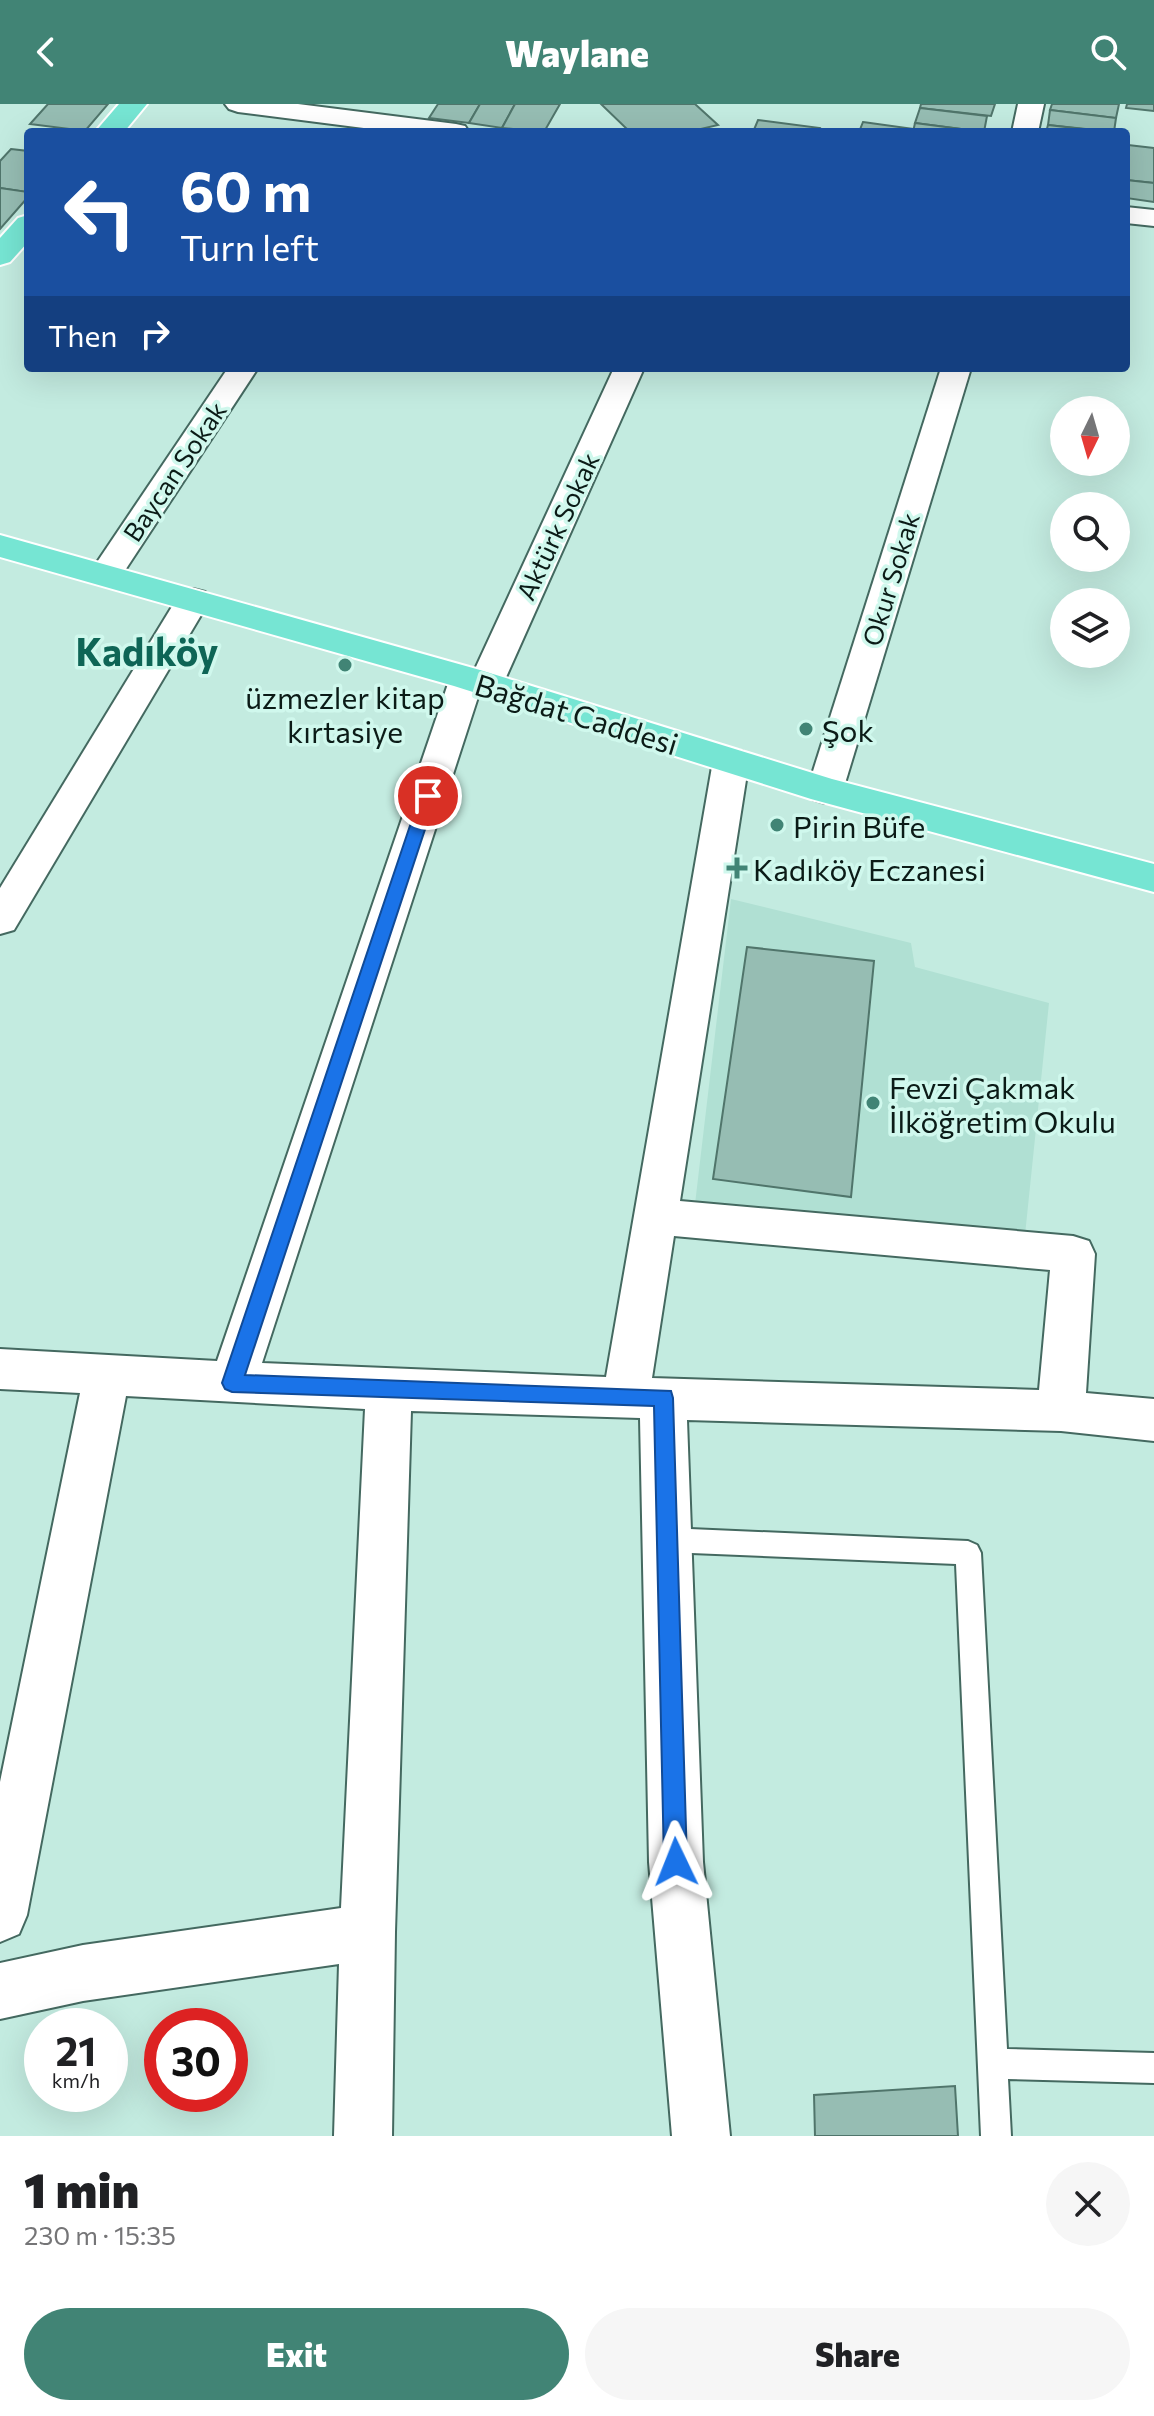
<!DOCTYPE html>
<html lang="en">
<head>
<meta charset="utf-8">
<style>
	:root { --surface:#fff; --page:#f6f6f6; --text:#202124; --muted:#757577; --accent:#418475 }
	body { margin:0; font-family:Commissioner,sans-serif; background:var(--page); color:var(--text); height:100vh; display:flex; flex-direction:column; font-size:30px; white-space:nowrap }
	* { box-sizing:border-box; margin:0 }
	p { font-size:26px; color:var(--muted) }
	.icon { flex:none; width:44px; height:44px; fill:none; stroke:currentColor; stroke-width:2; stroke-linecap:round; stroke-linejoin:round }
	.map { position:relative; height:2032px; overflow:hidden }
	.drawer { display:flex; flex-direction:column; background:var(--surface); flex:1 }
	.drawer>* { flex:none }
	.hud { position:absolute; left:24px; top:24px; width:1106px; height:244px; border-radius:8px; box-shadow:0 8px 32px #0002; background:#1a4fa0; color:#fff; overflow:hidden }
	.needle { width:52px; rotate:185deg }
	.fabs { position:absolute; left:1050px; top:292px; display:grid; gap:16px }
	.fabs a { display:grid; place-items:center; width:80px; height:80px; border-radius:50%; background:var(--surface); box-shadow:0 8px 32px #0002; font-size:40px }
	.speed { position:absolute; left:24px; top:1904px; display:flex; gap:16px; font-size:40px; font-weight:700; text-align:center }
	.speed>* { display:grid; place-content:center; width:104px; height:104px; border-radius:50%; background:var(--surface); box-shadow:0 8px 32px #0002; line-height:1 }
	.speed small { font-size:20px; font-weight:400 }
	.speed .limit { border:12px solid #d22; background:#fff; color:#111 }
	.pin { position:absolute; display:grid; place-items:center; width:68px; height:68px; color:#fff; margin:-34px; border:4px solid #fff; border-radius:50%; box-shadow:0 2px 8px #0007 }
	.me { position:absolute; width:88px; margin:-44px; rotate:358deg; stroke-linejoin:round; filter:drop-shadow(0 0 6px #0008) }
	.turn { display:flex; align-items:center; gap:28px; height:168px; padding:0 24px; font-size:36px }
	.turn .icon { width:104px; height:104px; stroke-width:2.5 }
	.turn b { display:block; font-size:56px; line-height:68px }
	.then { display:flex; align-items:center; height:76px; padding:0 24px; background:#0003; gap:16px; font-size:30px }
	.round { display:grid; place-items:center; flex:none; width:84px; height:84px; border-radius:42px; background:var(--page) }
	.overview { display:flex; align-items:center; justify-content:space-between; height:136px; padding:0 24px }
	h1 { font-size:48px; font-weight:800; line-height:60px }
	.button { display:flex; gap:16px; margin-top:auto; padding:16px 24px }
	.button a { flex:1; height:92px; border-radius:48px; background:var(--accent); color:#fff; font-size:32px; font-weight:800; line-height:92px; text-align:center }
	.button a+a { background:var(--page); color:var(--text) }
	header { display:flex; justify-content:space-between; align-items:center; height:104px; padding:0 24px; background:var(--accent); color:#fff; font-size:36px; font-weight:800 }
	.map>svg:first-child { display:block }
	.built { fill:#b0e0d3 }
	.building { fill:#96bdb3; stroke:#50756b; stroke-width:2 }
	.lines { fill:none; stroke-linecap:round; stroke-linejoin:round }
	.lane-casing { stroke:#446960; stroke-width:4 }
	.street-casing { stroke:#446960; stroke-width:4 }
	.primary-casing { stroke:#fff; stroke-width:4 }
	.lane { fill:#fff; fill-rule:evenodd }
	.street { fill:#fff; fill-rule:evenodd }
	.primary { fill:#76e5d3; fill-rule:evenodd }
	.route { fill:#1a73e8; stroke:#114b97; stroke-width:2 }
	.poi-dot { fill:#418475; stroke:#d0f8ed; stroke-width:3 }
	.labels { text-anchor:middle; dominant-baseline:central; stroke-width:7; stroke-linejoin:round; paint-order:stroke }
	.far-street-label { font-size:26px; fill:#0b1b17; stroke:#d0f8ed }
	.poi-label { font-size:30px; fill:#0b1b17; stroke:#d0f8ed; text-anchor:start }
	.street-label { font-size:30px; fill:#0b1b17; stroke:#d0f8ed }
	.district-label { font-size:38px; font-weight:bold; fill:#0e6556; stroke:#d0f8ed }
</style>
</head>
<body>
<header><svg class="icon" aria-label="back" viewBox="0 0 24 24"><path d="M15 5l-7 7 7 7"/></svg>Waylane<svg class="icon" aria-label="search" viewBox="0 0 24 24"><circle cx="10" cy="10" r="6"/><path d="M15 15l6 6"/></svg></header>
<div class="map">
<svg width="1154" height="2032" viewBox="0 0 1154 2032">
	<rect width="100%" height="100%" fill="#c3ebe0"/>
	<polygon class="built" points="731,795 911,839 915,863 1049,899 1025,1131 695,1100"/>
	<g class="building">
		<polygon points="48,0 108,0 85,27 30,20"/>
		<polygon points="438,0 480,0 469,19 429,14"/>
		<polygon points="480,0 515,0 502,24 469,19"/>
		<polygon points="515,0 560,0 544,28 502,24"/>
		<polygon points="601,0 695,0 718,21 688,28 630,28"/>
		<polygon points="921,0 995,0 991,12 920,4"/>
		<polygon points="1052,0 1119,0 1116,14 1050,6"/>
		<polygon points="1127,0 1154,0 1154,7 1126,4"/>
		<polygon points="920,4 987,12 984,28 915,19"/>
		<polygon points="1050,6 1116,14 1114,28 1048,21"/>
		<polygon points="758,16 820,24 819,28 753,28"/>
		<polygon points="863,18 914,25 913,28 859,28"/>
		<polygon points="915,19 984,28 988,28 913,28"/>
		<polygon points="1048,21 1109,28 1046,28"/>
		<polygon points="1128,41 1154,44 1154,79 1126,76"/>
		<polygon points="11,45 28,47 26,88 0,84 0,57"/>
		<polygon points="1126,76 1154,79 1154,98 1126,94"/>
		<polygon points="0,84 28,88 28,93 0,125"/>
		<polygon points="747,843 874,857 851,1093 713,1075"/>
		<polygon points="955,1982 958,2032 815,2032 814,1991"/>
	</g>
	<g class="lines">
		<g class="lane-casing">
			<polygon id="lane" points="667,1424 968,1437 977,1441 981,1449 1007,1945 1154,1949 1154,1979 1008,1975 1011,2032 981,2032 956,1460 667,1448 658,1444 654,1436 658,1428"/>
		</g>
		<g class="street-casing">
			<g id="street">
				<polygon points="225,0 298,0 456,20 465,22 469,28 395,28 238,8 229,5"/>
				<polygon points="1018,0 1044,0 1038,28 1012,28"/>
				<polygon points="1126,103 1154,106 1154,122 1126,119"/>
				<polygon points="228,264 258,264 118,477 106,480 94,477 89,470"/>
				<path d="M 614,264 L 644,264 L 503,580 L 497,588 L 479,590 L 262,1259 L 606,1273 L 713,657 L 718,648 L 731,645 L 744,648 L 749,657 L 680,1097 L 1073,1132 L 1089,1137 L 1095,1150 L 1086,1289 L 1154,1295 L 1154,1337 L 1061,1327 L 687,1316 L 703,1758 L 730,2032 L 672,2032 L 649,1758 L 640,1314 L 411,1307 L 395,1828 L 392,2032 L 334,2032 L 339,1860 L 83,1897 L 0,1915 L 0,1859 L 83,1841 L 341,1804 L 365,1305 L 126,1292 L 27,1811 L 19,1830 L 0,1838 L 0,1678 L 80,1289 L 0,1285 L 0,1245 L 217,1257 L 450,574 L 455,566 L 467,563 L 475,565 ZM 674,1132 L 1050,1166 L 1039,1286 L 652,1274 Z"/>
				<polygon points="941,264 971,264 843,686 838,695 825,699 812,695 807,686"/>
				<polygon points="193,485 205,488 210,496 14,826 0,830 0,784 176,496 181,488"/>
			</g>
		</g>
		<g class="primary-casing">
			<g id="primary">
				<polygon points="119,0 147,0 124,28 95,28"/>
				<polygon points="28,111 28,138 10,158 0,161 0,134 18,114"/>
				<polygon points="0,431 480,566 832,675 1154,760 1154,788 811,695 454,582 0,453"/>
			</g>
		</g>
		<use href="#lane" class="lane"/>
		<use href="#street" class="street"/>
		<use href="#primary" class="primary"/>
	</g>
	<polygon class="route" points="428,686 436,692 245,1271 671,1287 673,1294 687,1758 684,1766 676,1770 667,1766 664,1758 654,1302 232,1288 225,1285 222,1279 420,692"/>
	<g class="poi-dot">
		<circle cx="345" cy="561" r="8"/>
		<circle cx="806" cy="625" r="8"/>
		<circle cx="777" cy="721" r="8"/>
		<path d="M733 752h8v8h8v8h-8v8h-8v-8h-8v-8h8z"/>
		<circle cx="873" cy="999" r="8"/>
	</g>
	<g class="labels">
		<g class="far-street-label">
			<text transform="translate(174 367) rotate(-56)">Baycan Sokak</text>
			<text transform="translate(557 422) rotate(-65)">Aktürk Sokak</text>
			<text transform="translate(890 475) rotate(-73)">Okur Sokak</text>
		</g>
		<g class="poi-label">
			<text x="345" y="592" text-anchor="middle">üzmezler kitap<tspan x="345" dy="34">kırtasiye</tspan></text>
			<text x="822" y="625">Şok</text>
			<text x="793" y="721">Pirin Büfe</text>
			<text x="753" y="764">Kadıköy Eczanesi</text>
			<text x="889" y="982">Fevzi Çakmak<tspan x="889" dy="34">İlköğretim Okulu</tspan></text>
		</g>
		<g class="street-label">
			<text transform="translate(577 609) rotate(17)">Bağdat Caddesi</text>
		</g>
		<g class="district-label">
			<text x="147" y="546">Kadıköy</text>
		</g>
	</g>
</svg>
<div class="fabs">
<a><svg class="needle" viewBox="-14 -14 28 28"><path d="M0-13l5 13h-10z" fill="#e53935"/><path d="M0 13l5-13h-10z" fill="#757577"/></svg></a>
<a><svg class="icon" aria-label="search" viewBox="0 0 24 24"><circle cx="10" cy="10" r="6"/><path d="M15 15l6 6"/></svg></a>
<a><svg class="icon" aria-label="layers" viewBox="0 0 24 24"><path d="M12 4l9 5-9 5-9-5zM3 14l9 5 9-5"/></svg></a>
</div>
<div class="speed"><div>21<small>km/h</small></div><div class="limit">30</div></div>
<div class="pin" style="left:428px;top:692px;background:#d93025"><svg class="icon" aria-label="arrive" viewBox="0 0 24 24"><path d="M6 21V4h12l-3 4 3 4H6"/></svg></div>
<svg class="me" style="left:676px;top:1758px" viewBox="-20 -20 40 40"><path d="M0-17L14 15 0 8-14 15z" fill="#1a73e8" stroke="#fff" stroke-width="4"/></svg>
<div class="hud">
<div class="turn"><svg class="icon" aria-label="left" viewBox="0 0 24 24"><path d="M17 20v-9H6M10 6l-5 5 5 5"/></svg><div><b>60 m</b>Turn left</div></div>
<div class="then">Then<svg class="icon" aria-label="right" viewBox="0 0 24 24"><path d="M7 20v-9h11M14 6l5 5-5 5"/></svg></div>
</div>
</div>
<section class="drawer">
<div class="overview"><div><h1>1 min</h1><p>230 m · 15:35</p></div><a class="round"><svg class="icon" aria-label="close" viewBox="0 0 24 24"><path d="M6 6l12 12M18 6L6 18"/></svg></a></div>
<div class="button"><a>Exit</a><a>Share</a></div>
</section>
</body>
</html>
